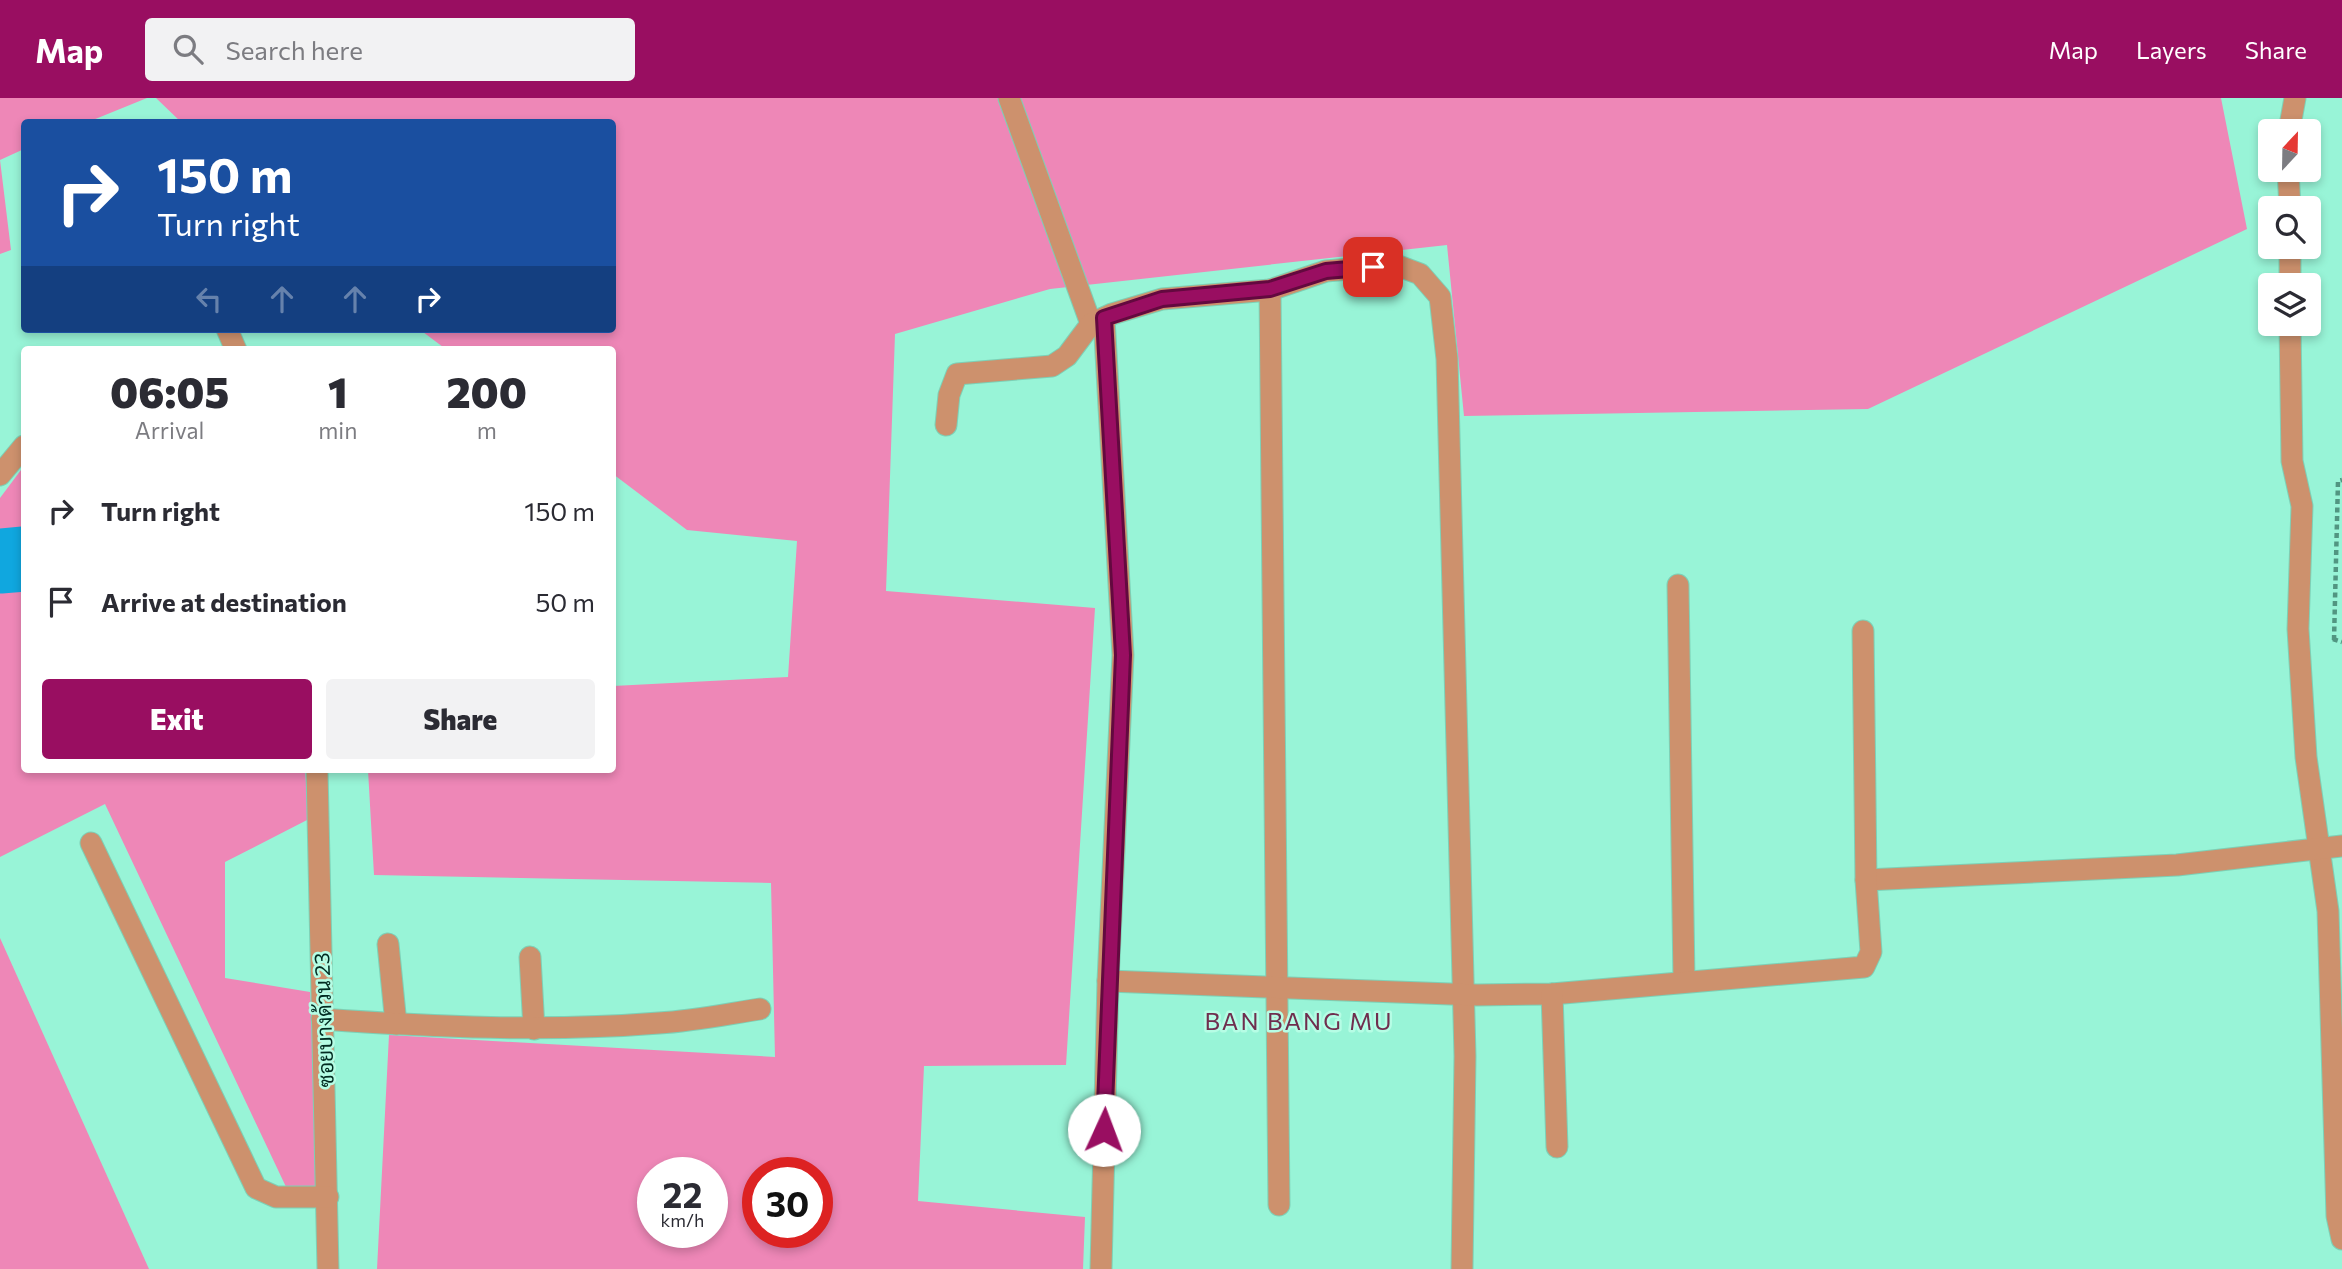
<!DOCTYPE html>
<html lang="en">
<head>
<meta charset="utf-8">
<style>
	:root { --surface:#fff; --page:#f2f2f3; --text:#2b2b33; --muted:#7c7c81; --accent:#990e61 }
	body { margin:0; font-family:Commissioner,Sarabun,sans-serif; background:var(--page); color:var(--text); height:100vh; display:flex; flex-direction:column; font-size:26px; white-space:nowrap }
	* { box-sizing:border-box; margin:0 }
	p { font-size:23px; color:var(--muted) }
	.icon { flex:none; width:38px; height:38px; fill:none; stroke:currentColor; stroke-width:2; stroke-linecap:round; stroke-linejoin:round }
	.map { position:relative; flex:1; overflow:hidden }
	.sheet { position:absolute; left:21px; top:248px; width:595px; height:427px; display:flex; flex-direction:column; background:var(--surface); border-radius:7px; box-shadow:0 4px 10px #0003 }
	.sheet>* { flex:none }
	.hud { position:absolute; left:21px; top:21px; width:595px; height:214px; border-radius:7px; box-shadow:0 4px 10px #0003; background:#1a4fa0; color:#fff; overflow:hidden }
	.needle { width:46px; rotate:22deg }
	.controls { position:absolute; left:2258px; top:21px; display:grid; gap:14px }
	.controls a { display:grid; place-items:center; width:63px; height:63px; border-radius:7px; background:var(--surface); box-shadow:0 4px 10px #0003; font-size:35px }
	.speed { position:absolute; left:637px; top:1059px; display:flex; gap:14px; font-size:35px; font-weight:700; text-align:center }
	.speed>* { display:grid; place-content:center; width:91px; height:91px; border-radius:50%; background:var(--surface); box-shadow:0 4px 10px #0003; line-height:1 }
	.speed small { font-size:18px; font-weight:400 }
	.speed .limit { border:10px solid #d22; background:#fff; color:#111 }
	.pin { position:absolute; display:grid; place-items:center; width:60px; height:60px; color:#fff; margin:-30px; border-radius:14px; box-shadow:0 4px 10px #0006 }
	.me { position:absolute; width:77px; margin:-38px; rotate:2deg; stroke-linejoin:round; filter:drop-shadow(0 0 5px #0008) }
	.turn { display:flex; align-items:center; gap:24px; height:147px; padding:0 21px; font-size:32px }
	.turn .icon { width:91px; height:91px; stroke-width:2.5 }
	.turn b { display:block; font-size:49px; line-height:60px }
	.lanes { display:flex; align-items:center; height:66px; padding:0 21px; background:#0003; justify-content:center; gap:35px; direction:ltr }
	.lanes .off { opacity:.35 }
	.eta { display:flex; justify-content:space-evenly; align-items:center; height:119px; text-align:center }
	.eta b { font-size:42px; font-weight:800; line-height:49px }
	.button { display:flex; gap:14px; margin-top:auto; padding:14px 21px }
	.button a { flex:1; height:80px; border-radius:7px; background:var(--accent); color:#fff; font-size:28px; font-weight:800; line-height:80px; text-align:center }
	.button a+a { background:var(--page); color:var(--text) }
	ul { padding:0; list-style:none }
	li { display:flex; align-items:center; gap:21px; height:91px; padding:0 21px }
	li div { flex:1 }
	li b { display:block; font-size:26px }
	li em { font-style:normal }
	header { display:flex; align-items:center; gap:42px; box-sizing:border-box; height:98px; padding:0 35px; background:var(--accent); color:#fff }
	header strong { font-size:33px }
	nav { display:flex; gap:38px; margin-inline-start:auto; font-size:24px }
	.search { width:490px; height:63px; background:var(--page); display:flex; align-items:center; gap:18px; box-sizing:border-box; padding:0 24px; border-radius:7px; color:var(--muted); font-size:26px }
	.map>svg:first-child { display:block }
	.forest { fill:#ee87b7; fill-rule:evenodd }
	.lines { fill:none; stroke-linecap:round; stroke-linejoin:round }
	.river { stroke:#10a7df; stroke-width:65 }
	.minor-casing { stroke:#7dd0b6; stroke-width:23 }
	.path { stroke:#519581; stroke-width:4.5; stroke-dasharray:5 3.5; stroke-linecap:butt }
	.minor { stroke:#cd916d; stroke-width:21 }
	.route-casing { stroke:#63093f; stroke-width:18 }
	.route { stroke:#990e61; stroke-width:12 }
	.labels { text-anchor:middle; dominant-baseline:central; stroke-width:5; stroke-linejoin:round; paint-order:stroke }
	.street-label { font-size:21px; fill:#022b21; stroke:#b6fde5 }
	.quarter-label { font-size:24px; letter-spacing:2px; fill:#6f2e4e; stroke:#b6fde5 }
</style>
</head>
<body>
<header>
<strong>Map</strong>
<div class="search"><svg class="icon" aria-label="search" viewBox="0 0 24 24"><circle cx="10" cy="10" r="6"/><path d="M15 15l6 6"/></svg>Search here</div>
<nav><a>Map</a><a>Layers</a><a>Share</a></nav>
</header>
<div class="map">
<svg width="2342" height="1171" viewBox="0 0 2342 1171">
	<rect width="100%" height="100%" fill="#98f4d7"/>
	<g class="forest">
		<polygon points="0,0 147,0 88,24 24,24 24,51 0,62 11,152 0,156"/>
		<path d="M 156,0 L 2221,0 L 2247,131 L 1868,311 L 1464,318 L 1447,147 L 1050,191 L 895,236 L 886,493 L 1095,510 L 1066,967 L 924,968 L 918,1103 L 1085,1119 L 1083,1171 L 377,1171 L 389,937 L 775,959 L 771,785 L 374,777 L 368,672 L 612,672 L 613,588 L 788,579 L 797,443 L 687,432 L 613,376 L 612,252 L 447,252 L 419,231 L 612,231 L 612,24 L 181,24 ZM 653,1074 L 712,1074 L 712,1134 L 653,1134 ZM 758,1074 L 817,1074 L 817,1134 L 758,1134 Z"/>
		<polygon points="24,368 24,672 305,672 309,721 225,764 225,880 310,894 326,1094 287,1091 105,706 0,759 0,400"/>
		<polygon points="0,840 149,1171 0,1171"/>
	</g>
	<g class="lines">
		<polyline class="river" points="0,463 24,461"/>
		<g class="minor-casing">
			<g id="minor">
				<polyline points="1009,0 1091,226"/>
				<polyline points="2289,33 2295,0"/>
				<polyline points="2288,72 2290,110"/>
				<polyline points="2290,149 2290,187"/>
				<polyline points="1270,192 1279,1107"/>
				<polyline points="2290,226 2292,363 2302,408 2298,531 2306,659 2328,813 2337,1118 2342,1141"/>
				<polyline points="227,231 236,252"/>
				<polyline points="946,327 949,297 957,276 1052,268 1067,258 1091,226 1112,216 1162,201 1270,192 1326,173 1396,167 1420,176 1440,199 1447,261 1465,958 1462,1171"/>
				<polyline points="0,377 24,348"/>
				<polyline points="1678,487 1684,882"/>
				<polyline points="317,672 328,1171"/>
				<polyline points="91,745 256,1090 276,1099 328,1099"/>
				<polyline points="1866,782 2177,767 2342,748"/>
				<polyline points="388,846 396,926"/>
				<polyline points="530,859 534,931"/>
				<polyline points="1108,883 1477,897 1552,896 1864,869 1871,854 1866,782 1863,533"/>
				<polyline points="1552,896 1557,1049"/>
				<path d="M 322,921 C 435,929 547,934 659,925 C 693,923 727,916 760,911"/>
				<polyline points="1101,1171 1108,883 1123,557 1104,220"/>
			</g>
		</g>
		<g class="path">
			<polyline points="2333,541 2342,544"/>
			<polyline points="2334,542 2338,383 2342,382"/>
		</g>
		<use href="#minor" class="minor"/>
	</g>
	<g class="lines">
		<g class="route-casing">
			<polyline id="route" points="1104,1032 1123,557 1104,220 1162,201 1270,191 1326,173 1373,169"/>
		</g>
		<use href="#route" class="route"/>
	</g>
	<g class="labels">
		<g class="street-label">
			<text transform="translate(323 922) rotate(-92)">ซอยบางด้วน 23</text>
		</g>
		<g class="quarter-label">
			<text x="1299" y="922">BAN BANG MU</text>
		</g>
	</g>
</svg>
<div class="controls">
<a><svg class="needle" viewBox="-14 -14 28 28"><path d="M0-13l5 13h-10z" fill="#e53935"/><path d="M0 13l5-13h-10z" fill="#7c7c81"/></svg></a>
<a><svg class="icon" aria-label="search" viewBox="0 0 24 24"><circle cx="10" cy="10" r="6"/><path d="M15 15l6 6"/></svg></a>
<a><svg class="icon" aria-label="layers" viewBox="0 0 24 24"><path d="M12 4l9 5-9 5-9-5zM3 14l9 5 9-5"/></svg></a>
</div>
<div class="speed"><div>22<small>km/h</small></div><div class="limit">30</div></div>
<div class="pin" style="left:1373px;top:169px;background:#d93025"><svg class="icon" aria-label="arrive" viewBox="0 0 24 24"><path d="M6 21V4h12l-3 4 3 4H6"/></svg></div>
<svg class="me" style="left:1104px;top:1032px" viewBox="-20 -20 40 40"><circle r="19" fill="#fff"/><path d="M0-13L10 11 0 6-10 11z" fill="#990e61"/></svg>
<div class="hud">
<div class="turn"><svg class="icon" aria-label="right" viewBox="0 0 24 24"><path d="M7 20v-9h11M14 6l5 5-5 5"/></svg><div><b>150 m</b>Turn right</div></div>
<div class="lanes"><svg class="icon off" aria-label="left" viewBox="0 0 24 24"><path d="M17 20v-9H6M10 6l-5 5 5 5"/></svg><svg class="icon off" aria-label="ahead" viewBox="0 0 24 24"><path d="M12 20V5M6 11l6-6 6 6"/></svg><svg class="icon off" aria-label="ahead" viewBox="0 0 24 24"><path d="M12 20V5M6 11l6-6 6 6"/></svg><svg class="icon" aria-label="right" viewBox="0 0 24 24"><path d="M7 20v-9h11M14 6l5 5-5 5"/></svg></div>
</div>
<section class="sheet">
<div class="eta">
<div><b>06:05</b><p>Arrival</p></div>
<div><b>1</b><p>min</p></div>
<div><b>200</b><p>m</p></div>
</div>
<ul>
<li><svg class="icon" aria-label="right" viewBox="0 0 24 24"><path d="M7 20v-9h11M14 6l5 5-5 5"/></svg><div><b>Turn right</b></div><em>150 m</em></li>
<li><svg class="icon" aria-label="arrive" viewBox="0 0 24 24"><path d="M6 21V4h12l-3 4 3 4H6"/></svg><div><b>Arrive at destination</b></div><em>50 m</em></li>
</ul>
<div class="button"><a>Exit</a><a>Share</a></div>
</section>
</div>
</body>
</html>
